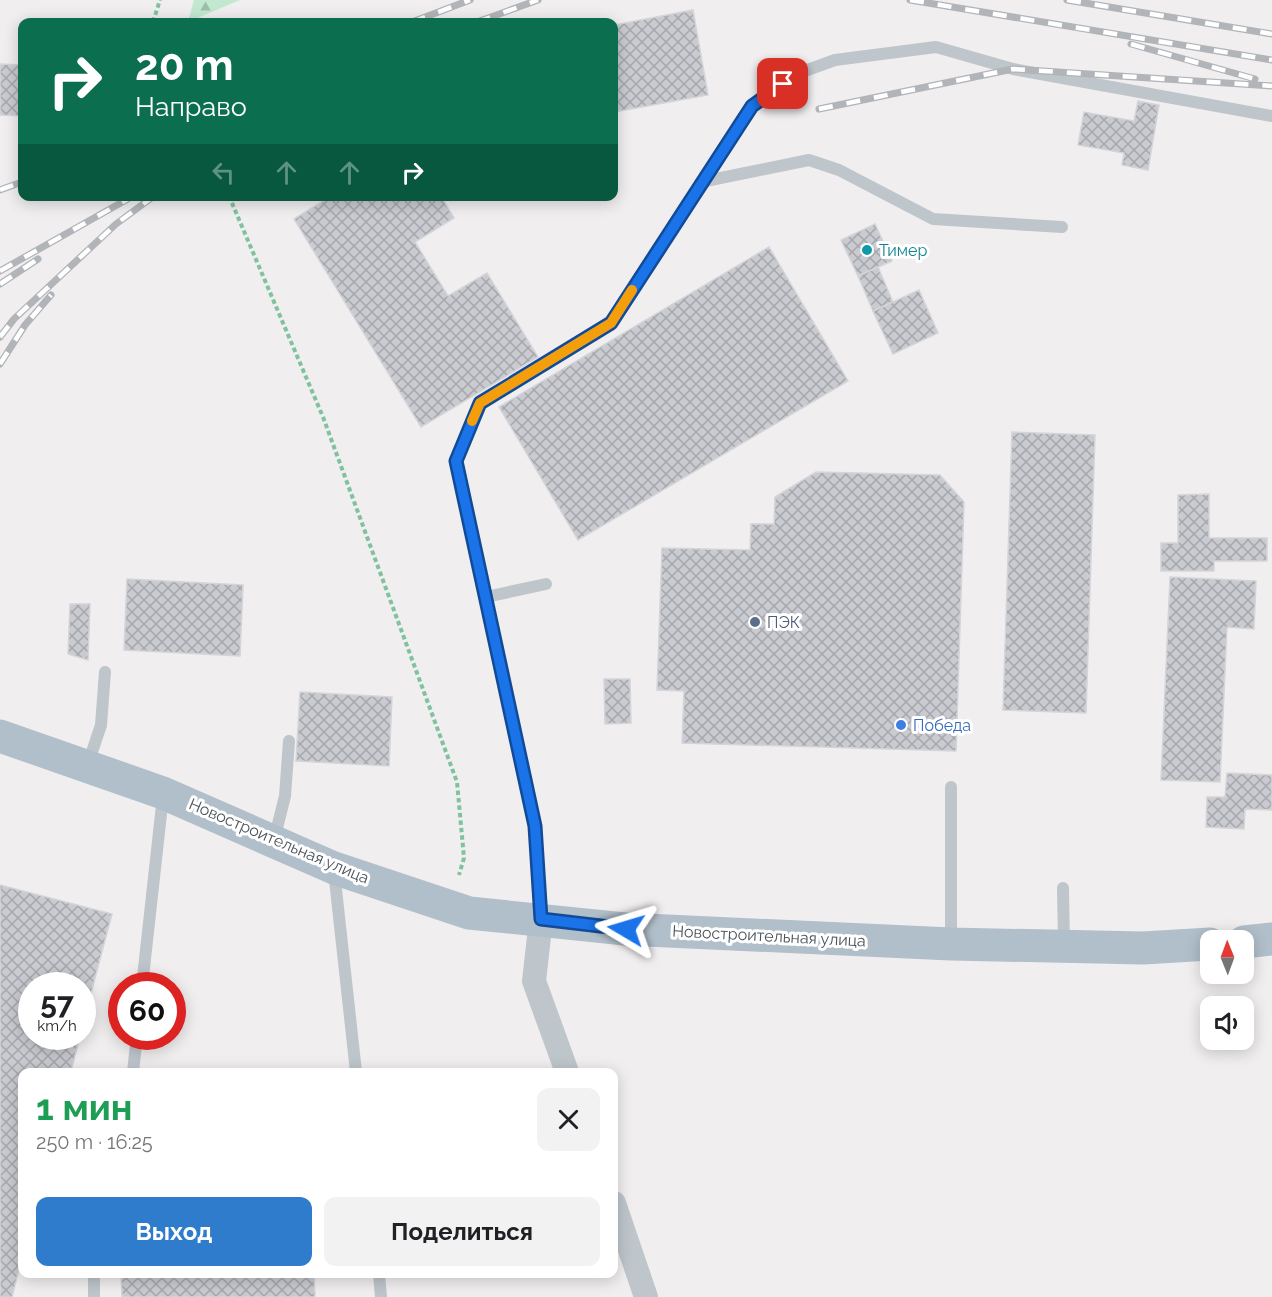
<!DOCTYPE html>
<html lang="ru">
<head>
<meta charset="utf-8">
<style>
	:root { --surface:#fff; --page:#f2f2f2; --text:#202124; --muted:#757577; --accent:#2e7ccb }
	body { margin:0; font-family:Raleway,sans-serif; background:var(--page); color:var(--text); height:100vh; display:flex; flex-direction:column; font-size:22px; white-space:nowrap }
	* { box-sizing:border-box; margin:0 }
	p { font-size:20px; color:var(--muted) }
	.icon { flex:none; width:33px; height:33px; fill:none; stroke:currentColor; stroke-width:2; stroke-linecap:round; stroke-linejoin:round }
	.map { position:relative; flex:1; overflow:hidden }
	.panel { position:absolute; left:18px; top:1068px; width:600px; height:210px; display:flex; flex-direction:column; background:var(--surface); border-radius:12px; box-shadow:0 3px 15px #0003 }
	.panel>* { flex:none }
	.top-card { position:absolute; left:18px; top:18px; width:600px; height:183px; border-radius:12px; box-shadow:0 3px 15px #0003; background:#0b6e4f; color:#fff; overflow:hidden }
	.needle { width:39px; rotate:359deg }
	.tools { position:absolute; left:1200px; top:930px; display:grid; gap:12px }
	.tools a { display:grid; place-items:center; width:54px; height:54px; border-radius:12px; background:var(--surface); box-shadow:0 3px 15px #0003; font-size:30px }
	.speed { position:absolute; left:18px; top:972px; display:flex; gap:12px; font-size:30px; font-weight:700; text-align:center }
	.speed>* { display:grid; place-content:center; width:78px; height:78px; border-radius:50%; background:var(--surface); box-shadow:0 3px 15px #0003; line-height:1 }
	.speed small { font-size:15px; font-weight:400 }
	.speed .limit { border:9px solid #d22; background:#fff; color:#111 }
	.pin { position:absolute; display:grid; place-items:center; width:51px; height:51px; color:#fff; margin:-26px; border-radius:12px; box-shadow:0 3px 9px #0006 }
	.me { position:absolute; width:66px; margin:-33px; rotate:277deg; stroke-linejoin:round; filter:drop-shadow(0 0 4px #0008) }
	.turn { display:flex; align-items:center; gap:21px; height:126px; padding:0 18px; font-size:27px }
	.turn .icon { width:78px; height:78px; stroke-width:2.5 }
	.turn b { display:block; font-size:42px; line-height:51px }
	.lanes { display:flex; align-items:center; height:57px; padding:0 18px; background:#0003; justify-content:center; gap:30px; direction:ltr }
	.lanes .off { opacity:.35 }
	.round { display:grid; place-items:center; flex:none; width:63px; height:63px; border-radius:12px; background:var(--page) }
	.headline { display:flex; align-items:center; justify-content:space-between; height:102px; padding:0 18px }
	h1 { font-size:36px; font-weight:700; line-height:45px; color:#1e9e55 }
	.primary-button { display:flex; gap:12px; margin-top:auto; padding:12px 18px }
	.primary-button a { flex:1; height:69px; border-radius:12px; background:var(--accent); color:#fff; font-size:24px; font-weight:700; line-height:69px; text-align:center }
	.primary-button a+a { background:var(--page); color:var(--text) }
	.map>svg:first-child { display:block }
	.forest { fill:url(#forest-firs) }
	.building { fill:url(#building-cross-hatch); stroke:#d3d5d9; stroke-width:1.5 }
	.lines { fill:none; stroke-linecap:round; stroke-linejoin:round }
	.path { stroke:#7ec39d; stroke-width:4; stroke-dasharray:4.5 3; stroke-linecap:butt }
	.service { stroke:#bec6cc; stroke-width:12 }
	.minor { stroke:#bec6cc; stroke-width:24 }
	.primary { stroke:#b1bfca; stroke-width:33 }
	.rail-casing { stroke:#b1b4b8; stroke-width:7 }
	.rail { stroke:#fff; stroke-width:4.5; stroke-dasharray:14; stroke-linecap:butt }
	.route-casing { stroke:#114b97; stroke-width:15 }
	.route { stroke:#1a73e8; stroke-width:10 }
	.slow { stroke:#f59e0b; stroke-width:10 }
	.culture-dot { fill:#0f9aa8; stroke:#fff; stroke-width:2 }
	.service-dot { fill:#5c6f8a; stroke:#fff; stroke-width:2 }
	.shop-dot { fill:#3f7fe0; stroke:#fff; stroke-width:2 }
	.labels { text-anchor:middle; dominant-baseline:central; stroke-width:6; stroke-linejoin:round; paint-order:stroke }
	.culture-label { font-size:16px; fill:#0d838f; stroke:#fff; text-anchor:start }
	.service-label { font-size:16px; fill:#4e5e75; stroke:#fff; text-anchor:start }
	.shop-label { font-size:16px; fill:#366cbe; stroke:#fff; text-anchor:start }
	.street-label { font-size:16px; fill:#495259; stroke:#fff }
</style>
</head>
<body>
<div class="map">
<svg width="1272" height="1297" viewBox="0 0 1272 1297">
	<defs>
		<pattern id="forest-firs" width="22" height="20" patternUnits="userSpaceOnUse" patternTransform="scale(1.5)"><rect width="22" height="20" fill="#c2e9cf"/><path d="M5 1l3.5 6h-7zM16 11l3.5 6h-7z" fill="#a0bfab"/></pattern>
		<pattern id="building-cross-hatch" width="8" height="8" patternUnits="userSpaceOnUse" patternTransform="scale(1.5)"><rect width="8" height="8" fill="#c9cbd0"/><path d="M0 0l8 8M0 8l8-8" fill="none" stroke="#a5a7ac"/></pattern>
	</defs>
	<rect width="100%" height="100%" fill="#f1eeef"/>
	<polygon class="forest" points="194,0 240,0 188,22"/>
	<g class="building">
		<polygon points="693,10 708,95 614,112 614,25"/>
		<polygon points="0,64 22,65 22,116 0,115"/>
		<polygon points="1138,101 1159,105 1148,170 1122,165 1124,153 1078,145 1084,112 1134,121"/>
		<polygon points="331,196 441,196 454,218 415,242 448,296 487,273 538,357 421,427 294,219"/>
		<polygon points="875,224 892,261 858,276 841,240"/>
		<polygon points="769,247 848,381 578,540 499,407"/>
		<polygon points="878,267 893,302 873,311 858,276"/>
		<polygon points="919,290 938,333 893,354 873,311"/>
		<polygon points="1012,432 1095,435 1086,713 1003,710"/>
		<polygon points="816,472 940,475 964,502 956,751 682,743 684,691 657,690 662,548 750,550 751,524 774,524 775,497"/>
		<polygon points="1209,494 1209,538 1267,538 1267,561 1214,561 1214,571 1161,571 1161,543 1178,543 1178,495"/>
		<polygon points="1170,577 1256,581 1254,629 1227,627 1220,782 1161,780"/>
		<polygon points="127,579 243,585 240,656 124,650"/>
		<polygon points="70,604 90,604 88,660 68,654"/>
		<polygon points="604,679 630,679 631,723 605,724"/>
		<polygon points="300,692 392,697 389,766 296,761"/>
		<polygon points="1227,773 1272,775 1272,810 1245,809 1244,829 1206,827 1207,797 1225,797"/>
		<polygon points="0,885 112,914 82,1027 82,986 32,986 32,1036 80,1036 71,1072 22,1072 22,1258 12,1297 0,1297"/>
		<polygon points="121,1274 314,1274 315,1297 122,1297"/>
	</g>
	<g class="lines">
		<g class="path">
			<polyline points="153,22 160,0"/>
			<polyline points="229,196 323,417 457,782 464,858 459,875"/>
		</g>
		<g class="service">
			<polyline points="701,182 809,160 839,170 933,219 1062,227"/>
			<polyline points="486,597 546,584"/>
			<polyline points="88,764 101,725 105,672"/>
			<polyline points="951,787 951,942"/>
			<polyline points="274,840 285,796 289,741"/>
			<polyline points="334,871 356,1072"/>
			<polyline points="1063,888 1064,946"/>
			<polyline points="541,919 535,826 456,461 480,403 611,323 752,106 799,73 835,60 936,47 1013,69 1272,116"/>
			<polyline points="142,986 163,796"/>
			<polyline points="133,1072 137,1036"/>
			<polyline points="379,1274 381,1297"/>
			<polyline points="94,1297 94,1274"/>
		</g>
		<g class="minor">
			<polyline points="541,919 534,981 567,1072"/>
			<polyline points="614,1203 646,1297"/>
		</g>
		<g class="primary">
			<polyline points="0,736 163,793 334,868 469,913 625,929 951,944 1143,948 1210,944"/>
			<polyline points="1244,942 1272,939"/>
		</g>
		<g class="rail-casing">
			<g id="rail">
				<polyline points="910,0 1272,60"/>
				<polyline points="1067,0 1272,34"/>
				<polyline points="412,22 470,0"/>
				<polyline points="477,22 538,0"/>
				<polyline points="1131,44 1255,79"/>
				<polyline points="819,109 1013,69 1272,86"/>
				<polyline points="0,190 22,182"/>
				<polyline points="0,271 133,196"/>
				<polyline points="0,284 38,259"/>
				<polyline points="0,337 14,319 116,224 154,196"/>
				<polyline points="0,364 25,325 51,295"/>
			</g>
		</g>
		<use href="#rail" class="rail"/>
	</g>
	<g class="lines">
		<g class="route-casing">
			<polyline id="route" points="626,929 541,919 535,826 456,461 480,403 611,323 752,106 783,84"/>
		</g>
		<use href="#route" class="route"/>
		<polyline class="slow" points="472,421 480,403 611,323 632,290"/>
	</g>
	<circle class="culture-dot" cx="867" cy="250" r="6"/>
	<circle class="service-dot" cx="755" cy="622" r="6"/>
	<circle class="shop-dot" cx="901" cy="725" r="6"/>
	<g class="labels">
		<g class="culture-label">
			<text x="879" y="250">Тимер</text>
		</g>
		<g class="service-label">
			<text x="767" y="622">ПЭК</text>
		</g>
		<g class="shop-label">
			<text x="913" y="725">Победа</text>
		</g>
		<g class="street-label">
			<text transform="translate(279 841) rotate(23)">Новостроительная улица</text>
			<text transform="translate(769 936) rotate(3)">Новостроительная улица</text>
		</g>
	</g>
</svg>
<div class="tools">
<a><svg class="needle" viewBox="-14 -14 28 28"><path d="M0-13l5 13h-10z" fill="#e53935"/><path d="M0 13l5-13h-10z" fill="#757577"/></svg></a>
<a><svg class="icon" aria-label="sound" viewBox="0 0 24 24"><path d="M4 9h4l5-4v14l-5-4H4zM17 9q2 3 0 6"/></svg></a>
</div>
<div class="speed"><div>57<small>km/h</small></div><div class="limit">60</div></div>
<div class="pin" style="left:783px;top:84px;background:#d93025"><svg class="icon" aria-label="arrive" viewBox="0 0 24 24"><path d="M6 21V4h12l-3 4 3 4H6"/></svg></div>
<svg class="me" style="left:626px;top:929px" viewBox="-20 -20 40 40"><path d="M0-17L14 15 0 8-14 15z" fill="#1a73e8" stroke="#fff" stroke-width="4"/></svg>
<div class="top-card">
<div class="turn"><svg class="icon" aria-label="right" viewBox="0 0 24 24"><path d="M7 20v-9h11M14 6l5 5-5 5"/></svg><div><b>20 m</b>Направо</div></div>
<div class="lanes"><svg class="icon off" aria-label="left" viewBox="0 0 24 24"><path d="M17 20v-9H6M10 6l-5 5 5 5"/></svg><svg class="icon off" aria-label="ahead" viewBox="0 0 24 24"><path d="M12 20V5M6 11l6-6 6 6"/></svg><svg class="icon off" aria-label="ahead" viewBox="0 0 24 24"><path d="M12 20V5M6 11l6-6 6 6"/></svg><svg class="icon" aria-label="right" viewBox="0 0 24 24"><path d="M7 20v-9h11M14 6l5 5-5 5"/></svg></div>
</div>
<section class="panel">
<div class="headline"><div><h1>1 мин</h1><p>250 m · 16:25</p></div><a class="round"><svg class="icon" aria-label="close" viewBox="0 0 24 24"><path d="M6 6l12 12M18 6L6 18"/></svg></a></div>
<div class="primary-button"><a>Выход</a><a>Поделиться</a></div>
</section>
</div>
</body>
</html>
